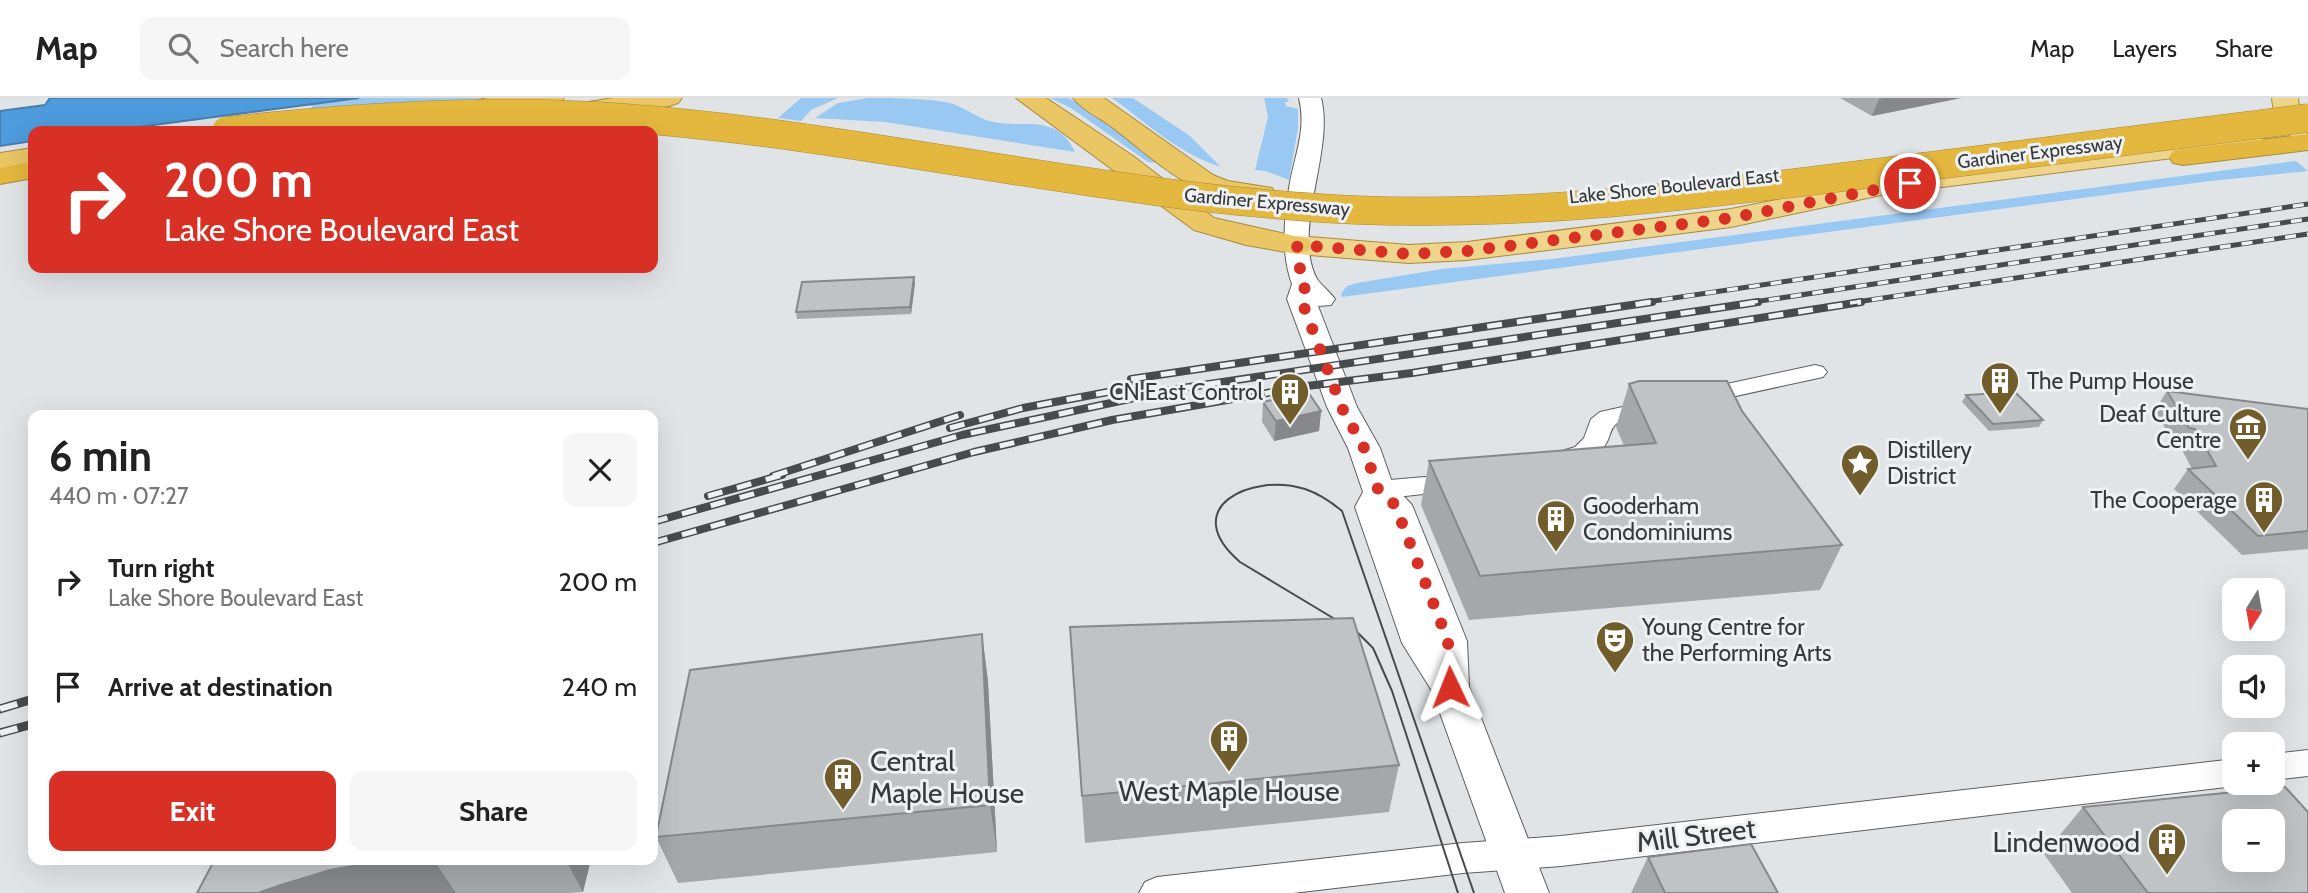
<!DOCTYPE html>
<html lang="en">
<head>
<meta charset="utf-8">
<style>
	:root { --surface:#fff; --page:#f6f6f6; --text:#222; --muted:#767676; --line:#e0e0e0; --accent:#d93025 }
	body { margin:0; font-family:Cabin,sans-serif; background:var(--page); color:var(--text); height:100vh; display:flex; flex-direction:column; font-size:26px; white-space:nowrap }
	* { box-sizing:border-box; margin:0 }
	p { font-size:23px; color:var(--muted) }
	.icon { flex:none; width:38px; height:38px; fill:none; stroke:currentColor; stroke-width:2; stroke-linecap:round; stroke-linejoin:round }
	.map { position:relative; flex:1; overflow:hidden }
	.panel { position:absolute; left:28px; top:312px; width:630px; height:455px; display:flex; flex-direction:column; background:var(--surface); border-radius:14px; box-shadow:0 7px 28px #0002 }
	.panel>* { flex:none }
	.guide { position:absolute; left:28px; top:28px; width:630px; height:147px; border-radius:14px; box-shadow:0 7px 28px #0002; background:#d93025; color:#fff; overflow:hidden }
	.needle { width:46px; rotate:191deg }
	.buttons { position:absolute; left:2222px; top:480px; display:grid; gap:14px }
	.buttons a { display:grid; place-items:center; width:63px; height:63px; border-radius:14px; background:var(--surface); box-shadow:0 7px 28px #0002; font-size:35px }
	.pin { position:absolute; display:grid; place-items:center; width:60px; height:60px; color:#fff; margin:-30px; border:4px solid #fff; border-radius:50%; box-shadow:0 2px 7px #0007 }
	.me { position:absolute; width:77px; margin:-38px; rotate:358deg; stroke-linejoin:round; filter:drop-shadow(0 0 5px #0008) }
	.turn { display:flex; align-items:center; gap:24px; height:147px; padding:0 21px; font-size:32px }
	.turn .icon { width:91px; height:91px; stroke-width:2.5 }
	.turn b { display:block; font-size:49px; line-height:60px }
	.round { display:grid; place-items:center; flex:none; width:74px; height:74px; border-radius:14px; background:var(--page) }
	.headline { display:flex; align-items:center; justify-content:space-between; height:119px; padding:0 21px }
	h1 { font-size:42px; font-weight:800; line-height:52px }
	.primary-button { display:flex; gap:14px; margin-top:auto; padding:14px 21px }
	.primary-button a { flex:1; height:80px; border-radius:14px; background:var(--accent); color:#fff; font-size:28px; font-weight:800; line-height:80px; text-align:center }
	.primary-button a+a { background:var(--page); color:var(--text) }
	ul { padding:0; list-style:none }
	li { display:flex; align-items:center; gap:21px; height:105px; padding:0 21px }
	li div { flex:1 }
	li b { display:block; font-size:26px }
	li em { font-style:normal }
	header { display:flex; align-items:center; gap:42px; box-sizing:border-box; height:98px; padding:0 35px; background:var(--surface); border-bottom:2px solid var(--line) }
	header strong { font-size:33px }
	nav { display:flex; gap:38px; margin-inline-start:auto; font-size:24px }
	.search { width:490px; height:63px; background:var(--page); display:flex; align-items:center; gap:18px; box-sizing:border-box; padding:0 24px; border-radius:14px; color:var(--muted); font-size:26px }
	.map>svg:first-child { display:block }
	.green { fill:#99c8f3 }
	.water { fill:#4e9cdd; stroke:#477eac; stroke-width:2 }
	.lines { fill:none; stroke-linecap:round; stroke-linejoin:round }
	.minor-casing { stroke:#5c5e61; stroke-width:2 }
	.tertiary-casing { stroke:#5c5e61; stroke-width:2 }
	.primary-casing { stroke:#a78b3c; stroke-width:2 }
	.trunk-casing { stroke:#a78b3c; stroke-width:2 }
	.motorway-casing { stroke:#a78b3c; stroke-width:2 }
	.minor { fill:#fff; fill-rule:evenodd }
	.tertiary { fill:#fff; fill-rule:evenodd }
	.primary { fill:#efd48b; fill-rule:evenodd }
	.trunk { fill:#eac664; fill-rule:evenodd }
	.motorway { fill:#e4b83e; fill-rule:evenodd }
	.tram { stroke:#494a4b; stroke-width:2 }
	.rail-far2-casing { stroke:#494a4b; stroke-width:5 }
	.rail-far1-casing { stroke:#494a4b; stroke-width:8 }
	.rail-casing { stroke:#494a4b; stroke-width:9 }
	.rail-far2 { stroke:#eef1f4; stroke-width:3.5; stroke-dasharray:11; stroke-linecap:butt }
	.rail-far1 { stroke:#eef1f4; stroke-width:5; stroke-dasharray:15; stroke-linecap:butt }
	.rail { stroke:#eef1f4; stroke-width:6; stroke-dasharray:18; stroke-linecap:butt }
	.motorway-bridge-casing { stroke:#a78b3c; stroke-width:29; stroke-linecap:butt }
	.motorway-bridge { stroke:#e4b83e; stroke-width:28 }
	.wall { fill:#a5a8aa }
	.shaded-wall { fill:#86888b }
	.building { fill:#c0c3c6; stroke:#86888b; stroke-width:2; fill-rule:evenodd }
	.route { stroke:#d93025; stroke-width:12; stroke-dasharray:0 21.6 }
	.labels { text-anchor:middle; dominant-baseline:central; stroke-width:6; stroke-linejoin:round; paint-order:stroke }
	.far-street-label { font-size:19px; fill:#373839; stroke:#eef1f4 }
	.poi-label { font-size:23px; fill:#373839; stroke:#eef1f4; text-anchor:start }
	.near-poi-label { font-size:28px; fill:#373839; stroke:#eef1f4; text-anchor:start }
	.near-street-label { font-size:28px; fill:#373839; stroke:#eef1f4 }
</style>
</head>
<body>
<header>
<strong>Map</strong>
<div class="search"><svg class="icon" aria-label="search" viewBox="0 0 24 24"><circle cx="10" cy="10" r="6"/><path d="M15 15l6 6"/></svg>Search here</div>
<nav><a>Map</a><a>Layers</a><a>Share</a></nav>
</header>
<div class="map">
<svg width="2308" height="795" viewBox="0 0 2308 795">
	<rect width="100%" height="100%" fill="#e1e4e7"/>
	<g class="green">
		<polygon points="359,0 492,0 312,12 311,6"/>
		<polygon points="801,0 838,0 811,12 801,23 778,20"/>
		<path d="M 868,0 C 896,0 923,0 950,5 C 964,9 976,19 989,23 C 1022,32 1056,13 1075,54 L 885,24 L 815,20 L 838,5 Z"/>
		<polygon points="1050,0 1069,0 1087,11 1165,66 1148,64 1071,10"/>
		<path d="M 1112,0 L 1133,0 L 1190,38 L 1221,69 C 1181,57 1145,24 1112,0 Z"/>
		<polygon points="1264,0 1287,0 1289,4 1285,4 1286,8 1298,11 1298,30 1289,82 1266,73 1255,72 1268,19"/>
		<polygon points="2296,63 2308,73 2202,84 1342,199 1341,196 1347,188 1357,185 1442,171 1552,161"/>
	</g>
	<polygon class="water" points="50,0 359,0 108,33 33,33 33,43 0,48 0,13 45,7"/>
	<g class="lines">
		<g class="minor-casing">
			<g id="minor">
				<polygon points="1815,267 1823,269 1827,274 1823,279 1699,306 1691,304 1687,299 1691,294 1699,292"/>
				<path d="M 1654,302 L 1663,304 L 1666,309 L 1663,314 L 1617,325 C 1610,331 1611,336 1607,344 C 1597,362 1569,374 1549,369 L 1545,363 L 1549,357 L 1575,349 L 1584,340 L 1591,321 L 1600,314 Z"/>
				<polygon points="1460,376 1469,379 1473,385 1469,391 1378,401 1369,398 1365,392 1369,386 1378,383"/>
				<polygon points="2308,652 2308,678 2273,682 2273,656"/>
				<polygon points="2235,661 2235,684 2244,684 2235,688 1561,768 1463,775 1293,795 1139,795 1145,784 1157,779 1463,745 1561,738"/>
			</g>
		</g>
		<g class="tertiary-casing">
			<path id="tertiary" d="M 1299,0 L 1321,0 C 1335,52 1291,133 1317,181 C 1322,188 1330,194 1335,201 L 1331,207 L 1318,208 L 1357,309 L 1380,350 L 1393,387 L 1412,407 L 1467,543 L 1469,589 L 1549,795 L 1505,795 L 1432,593 L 1402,545 L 1355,409 L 1363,394 L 1348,350 L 1327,309 L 1287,201 L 1292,186 C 1281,156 1284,122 1289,90 C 1294,58 1307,33 1299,0 Z"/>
		</g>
		<g class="primary-casing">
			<g id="primary">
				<path d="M 2272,0 L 2298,0 C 2299,20 2308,23 2308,44 C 2287,44 2273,20 2272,0 Z"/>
				<polygon points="2251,35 2260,37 2264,43 2260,49 1886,96 1731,129 1467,162 1409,165 1297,156 1286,153 1282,147 1286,141 1297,138 1409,147 1467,144 1731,111 1886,80"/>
			</g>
		</g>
		<g class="trunk-casing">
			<g id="trunk">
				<polygon points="487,0 564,0 560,5 551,8 484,16 475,13 471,8 475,3"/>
				<polygon points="613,0 682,0 678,5 669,8 573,21 564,18 560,13 564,8"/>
				<polygon points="1016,0 1046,0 1133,58 1214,120 1308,141 1312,147 1308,153 1297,156 1246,147 1194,132"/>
				<path d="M 1073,0 L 1104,0 L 1213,77 L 1228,83 L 1272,90 L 1276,96 L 1272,102 C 1210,117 1156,63 1112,29 C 1100,20 1082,12 1073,0 Z"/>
				<polygon points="464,18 473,20 477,26 473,32 387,33 391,27 400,25"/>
				<polygon points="33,50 33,66 0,71 0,55"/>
			</g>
		</g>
		<g class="motorway-casing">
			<g id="motorway">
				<polygon points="2308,36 2308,52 2183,67 2173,65 2169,59 2173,53 2183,51"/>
				<polygon points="33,64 33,80 0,86 0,70"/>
			</g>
		</g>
		<use href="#minor" class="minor"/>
		<use href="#tertiary" class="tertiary"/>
		<use href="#primary" class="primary"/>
		<use href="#trunk" class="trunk"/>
		<use href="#motorway" class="motorway"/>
		<path class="tram" d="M 1458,795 L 1392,593 L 1373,550 L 1358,535 L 1240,464 C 1177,410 1251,374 1305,391 C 1320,396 1330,403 1342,413 L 1474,795"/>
		<g class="rail-far2-casing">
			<g id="rail-far2">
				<polyline points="1640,205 2308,106"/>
				<polyline points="1747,205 2308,121"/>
				<polyline points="1850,205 2308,136"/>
			</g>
		</g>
		<g class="rail-far1-casing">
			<g id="rail-far1">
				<polyline points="1131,281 1652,204"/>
				<polyline points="950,330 1023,310 1145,287"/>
				<polyline points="773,378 960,317"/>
				<polyline points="708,398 782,377"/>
				<polyline points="653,424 962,337 1176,291 1758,204"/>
				<polyline points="653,445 974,354 1112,322 1307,288 1412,275 1861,204"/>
			</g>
		</g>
		<g class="rail-casing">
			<g id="rail">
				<polyline points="0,611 33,601"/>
				<polyline points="0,635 33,626"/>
			</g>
		</g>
		<use href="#rail-far2" class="rail-far2"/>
		<use href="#rail-far1" class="rail-far1"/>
		<use href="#rail" class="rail"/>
		<g class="motorway-bridge-casing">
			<path id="motorway-bridge" d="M 226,33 C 359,18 492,10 625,20 C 870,38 1110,101 1356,112 C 1525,119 1692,98 1859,77 C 2009,58 2158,39 2308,20"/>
		</g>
		<use href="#motorway-bridge" class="motorway-bridge"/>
	</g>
	<g class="wall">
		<polygon points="1840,0 1961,0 1872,18"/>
		<polygon points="915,185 911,216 797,221 796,214"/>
		<polygon points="1629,286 1742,313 1842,447 1820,492 1469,522 1421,407 1429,363 1624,348 1616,329"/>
		<polygon points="2167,293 2308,311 2308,451 2242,457 2174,391 2188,371 2192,371 2181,350 2176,350 2155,312"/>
		<polygon points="1966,297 2043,322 2039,329 1989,333 1962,304"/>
		<polygon points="1263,304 1321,313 1319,333 1274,343 1262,324"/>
		<polygon points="1070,529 1399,667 1389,714 1085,745"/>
		<polygon points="982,536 988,584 997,754 678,785 656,739"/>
		<polygon points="2083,709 2308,795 2072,795 2044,756"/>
		<polygon points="1648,759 1778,795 1631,795"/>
		<polygon points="215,761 591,761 583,794 568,795 197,795"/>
	</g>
	<g class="shaded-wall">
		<polygon points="1883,0 1961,0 1872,18 1879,1"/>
		<polygon points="914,179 915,185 911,216 910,209"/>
		<polygon points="1321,313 1319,333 1274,343 1276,323"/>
		<polygon points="982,536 988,584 997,754 990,707"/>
		<polygon points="392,761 433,761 456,795 258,795 281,787 330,772"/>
		<polygon points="565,761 591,761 583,794"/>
	</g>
	<g class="building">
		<polygon points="914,179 910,209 796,214 802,184"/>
		<polygon points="1639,283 1727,283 1742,313 1842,447 1480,478 1429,363 1656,345 1629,286"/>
		<polygon points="2167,293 2308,311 2308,433 2258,438 2188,371 2216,368 2195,331 2189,330"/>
		<polygon points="1308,294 1321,313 1276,323 1263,304"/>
		<polygon points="2015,294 2043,322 1993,326 1966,297"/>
		<polygon points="1353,520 1399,667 1082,698 1070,529"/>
		<polygon points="982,536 990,707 656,739 690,572"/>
		<path d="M 2285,689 L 2308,714 L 2308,795 L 2148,795 L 2083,709 ZM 2235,723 L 2273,723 L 2273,761 L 2235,761 Z"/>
		<polygon points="1751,746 1778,795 1665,795 1648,759"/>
		<polygon points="215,761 392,761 330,772 281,787 258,795 197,795"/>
	</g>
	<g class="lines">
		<polyline class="route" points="1450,589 1448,543 1395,407 1378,391 1364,350 1342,310 1301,201 1306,186 1300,171 1297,147 1409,156 1468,153 1731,120 1910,85"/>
	</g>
	<defs>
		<g id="building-pin" transform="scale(2.0125)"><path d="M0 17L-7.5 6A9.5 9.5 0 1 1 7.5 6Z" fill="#705d2b" stroke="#eef1f4"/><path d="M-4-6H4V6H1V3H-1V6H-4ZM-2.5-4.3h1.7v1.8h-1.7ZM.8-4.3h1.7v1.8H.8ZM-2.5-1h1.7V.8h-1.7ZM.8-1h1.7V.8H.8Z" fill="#fff"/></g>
		<g id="museum-pin" transform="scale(2.0125)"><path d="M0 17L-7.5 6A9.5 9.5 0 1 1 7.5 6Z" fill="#705d2b" stroke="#eef1f4"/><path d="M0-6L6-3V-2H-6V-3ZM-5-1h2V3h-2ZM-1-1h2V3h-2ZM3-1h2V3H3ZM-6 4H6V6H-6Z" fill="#fff"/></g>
		<g id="sight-pin" transform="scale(2.0125)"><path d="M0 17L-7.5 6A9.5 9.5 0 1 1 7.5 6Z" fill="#705d2b" stroke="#eef1f4"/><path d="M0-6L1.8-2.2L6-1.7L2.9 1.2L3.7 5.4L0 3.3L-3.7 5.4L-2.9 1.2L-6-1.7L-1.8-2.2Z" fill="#fff"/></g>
		<g id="theatre-pin" transform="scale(2.0125)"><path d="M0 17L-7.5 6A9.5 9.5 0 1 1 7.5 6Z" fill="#705d2b" stroke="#eef1f4"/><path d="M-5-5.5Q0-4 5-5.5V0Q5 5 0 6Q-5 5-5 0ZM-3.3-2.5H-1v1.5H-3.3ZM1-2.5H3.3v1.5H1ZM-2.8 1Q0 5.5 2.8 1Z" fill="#fff"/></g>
	</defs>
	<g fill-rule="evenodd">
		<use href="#building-pin" x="2000" y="283"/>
		<use href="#building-pin" x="1290" y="294"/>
		<use href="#museum-pin" x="2248" y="329"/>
		<use href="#sight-pin" x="1860" y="365"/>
		<use href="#building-pin" x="2264" y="402"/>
		<use href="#building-pin" x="1556" y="421"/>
		<use href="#theatre-pin" x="1615" y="542"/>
		<use href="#building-pin" x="1229" y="641"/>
		<use href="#building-pin" x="843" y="679"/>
		<use href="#building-pin" x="2167" y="744"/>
	</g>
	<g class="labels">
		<g class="far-street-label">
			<text transform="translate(2040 54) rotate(-7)">Gardiner Expressway</text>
			<text transform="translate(1674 88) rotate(-6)">Lake Shore Boulevard East</text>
			<text transform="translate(1267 104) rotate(5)">Gardiner Expressway</text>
		</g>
		<g class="poi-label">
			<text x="2027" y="283">The Pump House</text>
			<text x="1263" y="294" text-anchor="end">CN East Control</text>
			<text x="2221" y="316" text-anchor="end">Deaf Culture<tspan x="2221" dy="26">Centre</tspan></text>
			<text x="1887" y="352">Distillery<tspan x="1887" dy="26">District</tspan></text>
			<text x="2237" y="402" text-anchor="end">The Cooperage</text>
			<text x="1583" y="408">Gooderham<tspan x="1583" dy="26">Condominiums</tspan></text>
			<text x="1642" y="529">Young Centre for<tspan x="1642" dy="26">the Performing Arts</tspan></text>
		</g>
		<g class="near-poi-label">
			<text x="870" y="663">Central<tspan x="870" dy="32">Maple House</tspan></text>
			<text x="1229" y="693" text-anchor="middle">West Maple House</text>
			<text x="2140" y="744" text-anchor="end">Lindenwood</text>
		</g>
		<g class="near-street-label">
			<text transform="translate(1696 737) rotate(-7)">Mill Street</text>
		</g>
	</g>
</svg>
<div class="buttons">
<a><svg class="needle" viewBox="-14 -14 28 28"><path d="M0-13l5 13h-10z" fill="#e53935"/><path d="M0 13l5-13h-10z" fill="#767676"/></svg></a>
<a><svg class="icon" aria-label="sound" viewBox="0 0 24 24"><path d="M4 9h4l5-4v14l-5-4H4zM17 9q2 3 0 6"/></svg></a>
<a>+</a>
<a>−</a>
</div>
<div class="pin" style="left:1910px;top:85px;background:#d93025"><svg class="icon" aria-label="arrive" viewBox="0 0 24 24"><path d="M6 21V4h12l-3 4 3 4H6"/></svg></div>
<svg class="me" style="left:1450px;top:589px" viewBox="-20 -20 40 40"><path d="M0-17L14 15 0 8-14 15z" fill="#d93025" stroke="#fff" stroke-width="4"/></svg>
<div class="guide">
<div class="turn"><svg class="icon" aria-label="right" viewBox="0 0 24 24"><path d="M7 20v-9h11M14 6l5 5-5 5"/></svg><div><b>200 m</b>Lake Shore Boulevard East</div></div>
</div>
<section class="panel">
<div class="headline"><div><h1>6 min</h1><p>440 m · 07:27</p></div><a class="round"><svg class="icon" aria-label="close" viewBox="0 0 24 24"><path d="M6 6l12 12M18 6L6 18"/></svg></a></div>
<ul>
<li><svg class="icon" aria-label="right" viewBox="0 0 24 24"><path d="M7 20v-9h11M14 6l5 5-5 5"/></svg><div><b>Turn right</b><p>Lake Shore Boulevard East</p></div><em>200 m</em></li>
<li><svg class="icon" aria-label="arrive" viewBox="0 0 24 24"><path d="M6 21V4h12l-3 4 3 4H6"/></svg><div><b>Arrive at destination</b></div><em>240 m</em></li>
</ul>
<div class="primary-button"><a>Exit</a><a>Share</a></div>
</section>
</div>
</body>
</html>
